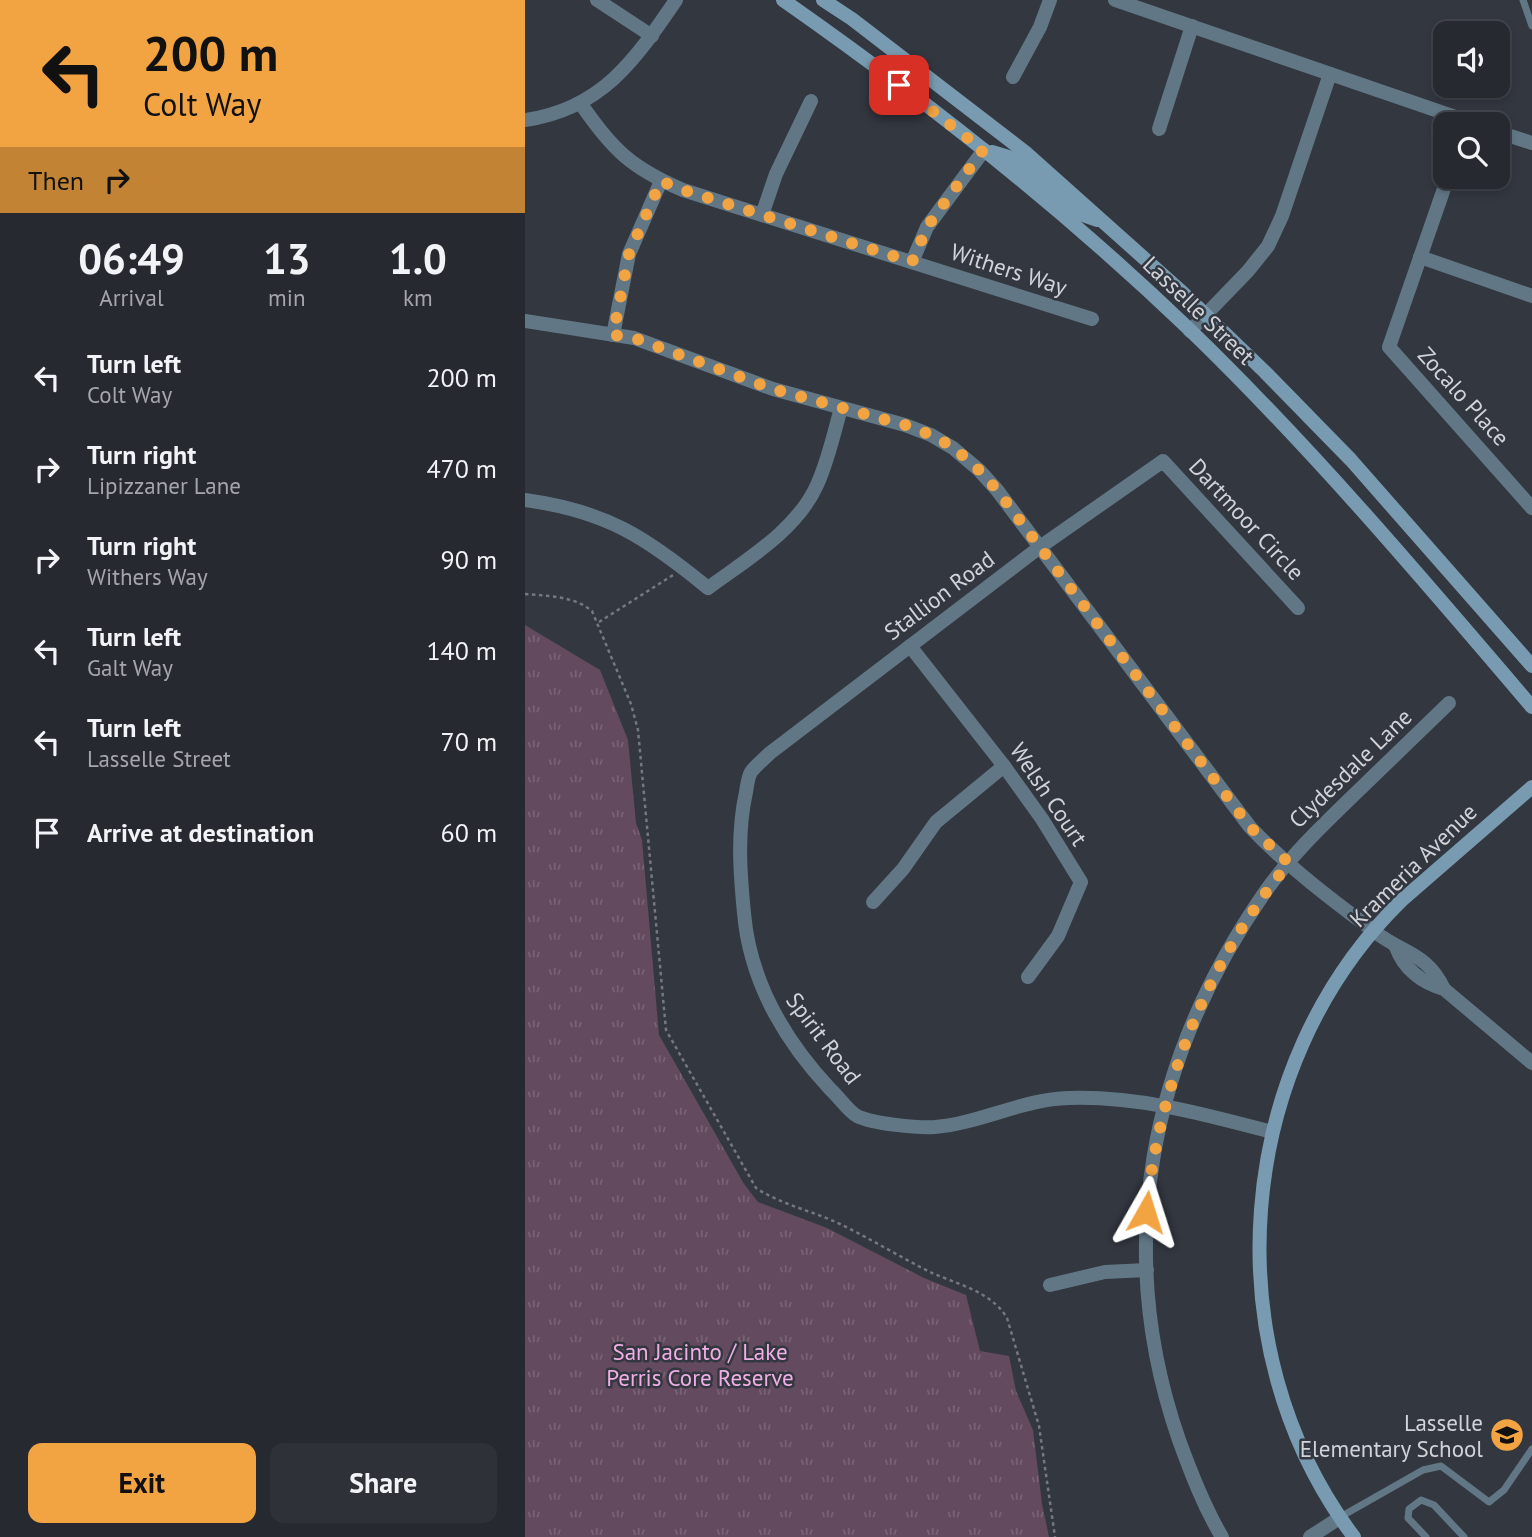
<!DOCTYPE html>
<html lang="en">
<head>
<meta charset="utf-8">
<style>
	:root { --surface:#262930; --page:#2e3138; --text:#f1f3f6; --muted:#a4a6ab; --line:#42454c; --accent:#f3a442 }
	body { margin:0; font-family:"PT Sans",sans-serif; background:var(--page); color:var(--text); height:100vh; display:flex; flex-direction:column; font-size:26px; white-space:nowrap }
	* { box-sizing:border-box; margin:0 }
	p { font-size:23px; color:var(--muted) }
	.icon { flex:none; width:38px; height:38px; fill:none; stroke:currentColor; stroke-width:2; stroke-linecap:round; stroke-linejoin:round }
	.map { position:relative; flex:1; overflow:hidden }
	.panel { display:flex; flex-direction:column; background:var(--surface); width:525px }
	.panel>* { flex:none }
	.guide { background:#f3a442; color:#111; overflow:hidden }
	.fabs { position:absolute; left:908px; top:21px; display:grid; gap:14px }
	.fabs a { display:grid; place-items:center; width:77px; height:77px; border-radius:14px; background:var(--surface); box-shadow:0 4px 10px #0003,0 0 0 2px var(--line); font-size:35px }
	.pin { position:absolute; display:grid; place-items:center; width:60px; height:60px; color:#fff; margin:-30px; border-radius:14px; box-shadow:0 4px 10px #0006 }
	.me { position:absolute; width:77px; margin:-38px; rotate:6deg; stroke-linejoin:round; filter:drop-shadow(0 0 5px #0008) }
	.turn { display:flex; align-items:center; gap:24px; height:147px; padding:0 28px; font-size:32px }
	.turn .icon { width:91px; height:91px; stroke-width:2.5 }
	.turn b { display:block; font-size:49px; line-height:60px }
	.then { display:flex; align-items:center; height:66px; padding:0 28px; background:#0003; gap:14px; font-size:26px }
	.eta { display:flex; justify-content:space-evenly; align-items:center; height:119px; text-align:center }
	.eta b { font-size:42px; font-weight:700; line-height:49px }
	.cta { display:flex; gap:14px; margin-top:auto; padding:14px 28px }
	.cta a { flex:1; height:80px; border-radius:14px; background:var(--accent); color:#111; font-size:28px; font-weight:700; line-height:80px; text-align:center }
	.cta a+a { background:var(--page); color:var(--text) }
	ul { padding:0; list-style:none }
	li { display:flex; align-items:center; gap:21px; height:91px; padding:0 28px }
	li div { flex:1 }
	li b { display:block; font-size:26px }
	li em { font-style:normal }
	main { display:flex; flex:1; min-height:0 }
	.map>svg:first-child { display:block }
	.park { fill:url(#park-tufts) }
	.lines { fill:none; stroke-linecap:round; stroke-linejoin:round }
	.path { stroke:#757880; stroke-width:2.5; stroke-dasharray:3.5 3.5; stroke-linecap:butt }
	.lane { stroke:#627785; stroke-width:7 }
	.street { stroke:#627785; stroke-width:14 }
	.secondary { stroke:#799bb1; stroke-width:14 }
	.route { stroke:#f3a442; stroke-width:12; stroke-dasharray:0 21.6 }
	.labels { text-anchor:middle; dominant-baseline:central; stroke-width:5; stroke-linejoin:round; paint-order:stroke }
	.street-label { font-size:23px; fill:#d1d3d9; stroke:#333740 }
	.park-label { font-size:23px; fill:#f0aee4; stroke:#333740 }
	.poi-label { font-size:23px; fill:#d1d3d9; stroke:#333740; text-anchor:end }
</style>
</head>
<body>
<main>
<section class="panel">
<div class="guide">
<div class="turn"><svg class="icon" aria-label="left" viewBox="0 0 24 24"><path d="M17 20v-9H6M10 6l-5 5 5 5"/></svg><div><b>200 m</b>Colt Way</div></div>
<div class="then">Then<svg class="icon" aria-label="right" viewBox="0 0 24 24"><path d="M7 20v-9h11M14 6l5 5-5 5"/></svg></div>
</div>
<div class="eta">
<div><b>06:49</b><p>Arrival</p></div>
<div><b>13</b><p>min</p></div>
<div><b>1.0</b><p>km</p></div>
</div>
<ul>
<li><svg class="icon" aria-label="left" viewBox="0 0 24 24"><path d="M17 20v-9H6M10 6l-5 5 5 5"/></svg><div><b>Turn left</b><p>Colt Way</p></div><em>200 m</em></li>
<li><svg class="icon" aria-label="right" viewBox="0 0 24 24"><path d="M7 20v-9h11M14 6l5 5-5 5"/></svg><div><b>Turn right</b><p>Lipizzaner Lane</p></div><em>470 m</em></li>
<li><svg class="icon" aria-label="right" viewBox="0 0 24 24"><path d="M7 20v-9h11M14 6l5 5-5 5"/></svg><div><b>Turn right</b><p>Withers Way</p></div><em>90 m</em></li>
<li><svg class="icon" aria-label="left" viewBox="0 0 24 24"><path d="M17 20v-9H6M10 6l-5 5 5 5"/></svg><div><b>Turn left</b><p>Galt Way</p></div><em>140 m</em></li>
<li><svg class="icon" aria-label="left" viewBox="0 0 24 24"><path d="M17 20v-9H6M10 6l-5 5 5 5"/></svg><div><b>Turn left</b><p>Lasselle Street</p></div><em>70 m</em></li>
<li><svg class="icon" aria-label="arrive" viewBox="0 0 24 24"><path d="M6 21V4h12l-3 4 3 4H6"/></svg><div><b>Arrive at destination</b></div><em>60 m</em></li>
</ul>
<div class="cta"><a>Exit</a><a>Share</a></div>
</section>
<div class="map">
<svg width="1007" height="1537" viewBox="0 0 1007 1537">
	<defs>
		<pattern id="park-tufts" width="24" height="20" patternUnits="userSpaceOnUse" patternTransform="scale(1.75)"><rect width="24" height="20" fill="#634a5e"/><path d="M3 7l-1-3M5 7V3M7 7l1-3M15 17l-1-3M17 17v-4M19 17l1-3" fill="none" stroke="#786374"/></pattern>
	</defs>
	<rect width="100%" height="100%" fill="#333740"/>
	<polygon class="park" points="0,625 75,670 103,740 111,823 117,840 134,1035 219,1184 233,1202 302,1228 399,1278 441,1295 455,1351 484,1356 491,1391 508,1430 517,1504 524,1537 0,1537"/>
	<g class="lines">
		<g class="path">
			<path d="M 0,594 C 23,596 49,596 67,611 L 106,704 L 113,730 L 141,1030 L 231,1188 C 257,1205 288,1211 315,1224 C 346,1239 375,1257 405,1272 C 431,1284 466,1291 482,1318 L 514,1426 L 530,1537"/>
			<polyline points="74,622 148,575"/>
		</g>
		<g class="lane">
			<polyline points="998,0 1007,26"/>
			<polyline points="817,1516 898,1470 916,1466 964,1502 979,1490 1007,1449"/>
			<polyline points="901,1537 883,1518 884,1509 896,1500 909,1505 939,1537"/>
		</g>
		<g class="street">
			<polyline points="72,0 127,36"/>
			<polyline points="590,0 951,124"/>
			<polyline points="488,77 515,27 525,0"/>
			<path d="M 56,104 C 87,149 106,168 158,190 L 567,319"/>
			<path d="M 0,120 C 77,109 110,60 151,0"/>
			<polyline points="634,129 667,26"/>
			<polyline points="973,132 1007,143"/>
			<polyline points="923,177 864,347 1007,508"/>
			<polyline points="237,215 251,174 286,101"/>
			<polyline points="895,257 1007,296"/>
			<polyline points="387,262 402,227 459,150"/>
			<path d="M 0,321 L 109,338 L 248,389 L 380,425 L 406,435 L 428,448 L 454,470 L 472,490 L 725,827 C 762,866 807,900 850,932 C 879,954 902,953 919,989"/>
			<polyline points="665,331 723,271 743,246 757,216 805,74"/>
			<polyline points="88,335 104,254 136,181"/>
			<path d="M 0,500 C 81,511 121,537 183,588 C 221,560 272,530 292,485 C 303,461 309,433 316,408"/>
			<polyline points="385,646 479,766 517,819 556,882 533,936 503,977"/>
			<polyline points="348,902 378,869 411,822 479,766"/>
			<path d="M 871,947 C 879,969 897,983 919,989 L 1007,1063"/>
			<path d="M 747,1132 C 679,1114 614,1096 544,1098 C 498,1099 456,1123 410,1127 C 393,1128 348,1124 332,1116 C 323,1111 314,1097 306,1090 C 259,1040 225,982 219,913 C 215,872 212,833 221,792 C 222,786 223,777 226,772 C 231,765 239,759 245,753 L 515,547 L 638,461 L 773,608"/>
			<polyline points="525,1285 580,1272 622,1270"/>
			<path d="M 697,1537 C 679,1507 666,1473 654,1440 C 587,1247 625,1058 740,892 C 766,855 800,823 833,791 C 863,762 894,732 924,703"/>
			<polyline points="785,1537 816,1517"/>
		</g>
		<g class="secondary">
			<path d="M 258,0 C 401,100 539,209 665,330 C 787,448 897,578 1007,707"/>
			<polyline points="298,0 327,19 500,152 658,293 740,372 826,460 1007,666"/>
			<polyline points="467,152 487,158 552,213 572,220"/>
			<path d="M 829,1537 C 686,1348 708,1065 877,900 L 1007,787"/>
		</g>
	</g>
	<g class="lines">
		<path class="route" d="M 374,85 L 458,150 L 402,227 L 387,262 L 158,190 L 136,181 L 104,254 L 88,335 L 109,338 L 248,389 L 380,425 L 406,435 L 428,447 L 454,470 L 472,490 L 725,827 L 764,863 C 681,963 635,1084 621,1212"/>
	</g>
	<defs>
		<g id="school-disc" transform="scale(1.75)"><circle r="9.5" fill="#f3a442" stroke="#333740"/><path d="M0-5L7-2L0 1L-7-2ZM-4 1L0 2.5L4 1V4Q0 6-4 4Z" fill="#111"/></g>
	</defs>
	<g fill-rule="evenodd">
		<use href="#school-disc" x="982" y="1435"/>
	</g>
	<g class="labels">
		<g class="street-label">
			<text transform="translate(484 269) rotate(18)">Withers Way</text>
			<text transform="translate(674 310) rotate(44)">Lasselle Street</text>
			<text transform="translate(939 396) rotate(48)">Zocalo Place</text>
			<text transform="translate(722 519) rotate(47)">Dartmoor Circle</text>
			<text transform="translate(414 595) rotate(-37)">Stallion Road</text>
			<text transform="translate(825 768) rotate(-44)">Clydesdale Lane</text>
			<text transform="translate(524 794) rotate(56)">Welsh Court</text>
			<text transform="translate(888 865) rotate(-44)">Krameria Avenue</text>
			<text transform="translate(299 1038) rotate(53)">Spirit Road</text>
		</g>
		<g class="park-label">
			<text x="175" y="1351">San Jacinto / Lake<tspan x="175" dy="26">Perris Core Reserve</tspan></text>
		</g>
		<g class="poi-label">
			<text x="958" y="1422">Lasselle<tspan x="958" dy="26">Elementary School</tspan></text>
		</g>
	</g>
</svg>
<div class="fabs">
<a><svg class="icon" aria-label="sound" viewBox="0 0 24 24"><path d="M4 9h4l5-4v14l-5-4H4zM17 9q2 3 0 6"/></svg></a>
<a><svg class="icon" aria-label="search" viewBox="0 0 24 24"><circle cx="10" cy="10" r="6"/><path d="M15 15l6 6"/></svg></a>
</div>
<div class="pin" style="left:374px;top:85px;background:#d93025"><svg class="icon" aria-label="arrive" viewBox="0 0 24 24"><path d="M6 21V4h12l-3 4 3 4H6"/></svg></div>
<svg class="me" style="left:621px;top:1212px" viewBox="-20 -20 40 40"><path d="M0-17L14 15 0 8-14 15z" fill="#f3a442" stroke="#fff" stroke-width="4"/></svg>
</div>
</main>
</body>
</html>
